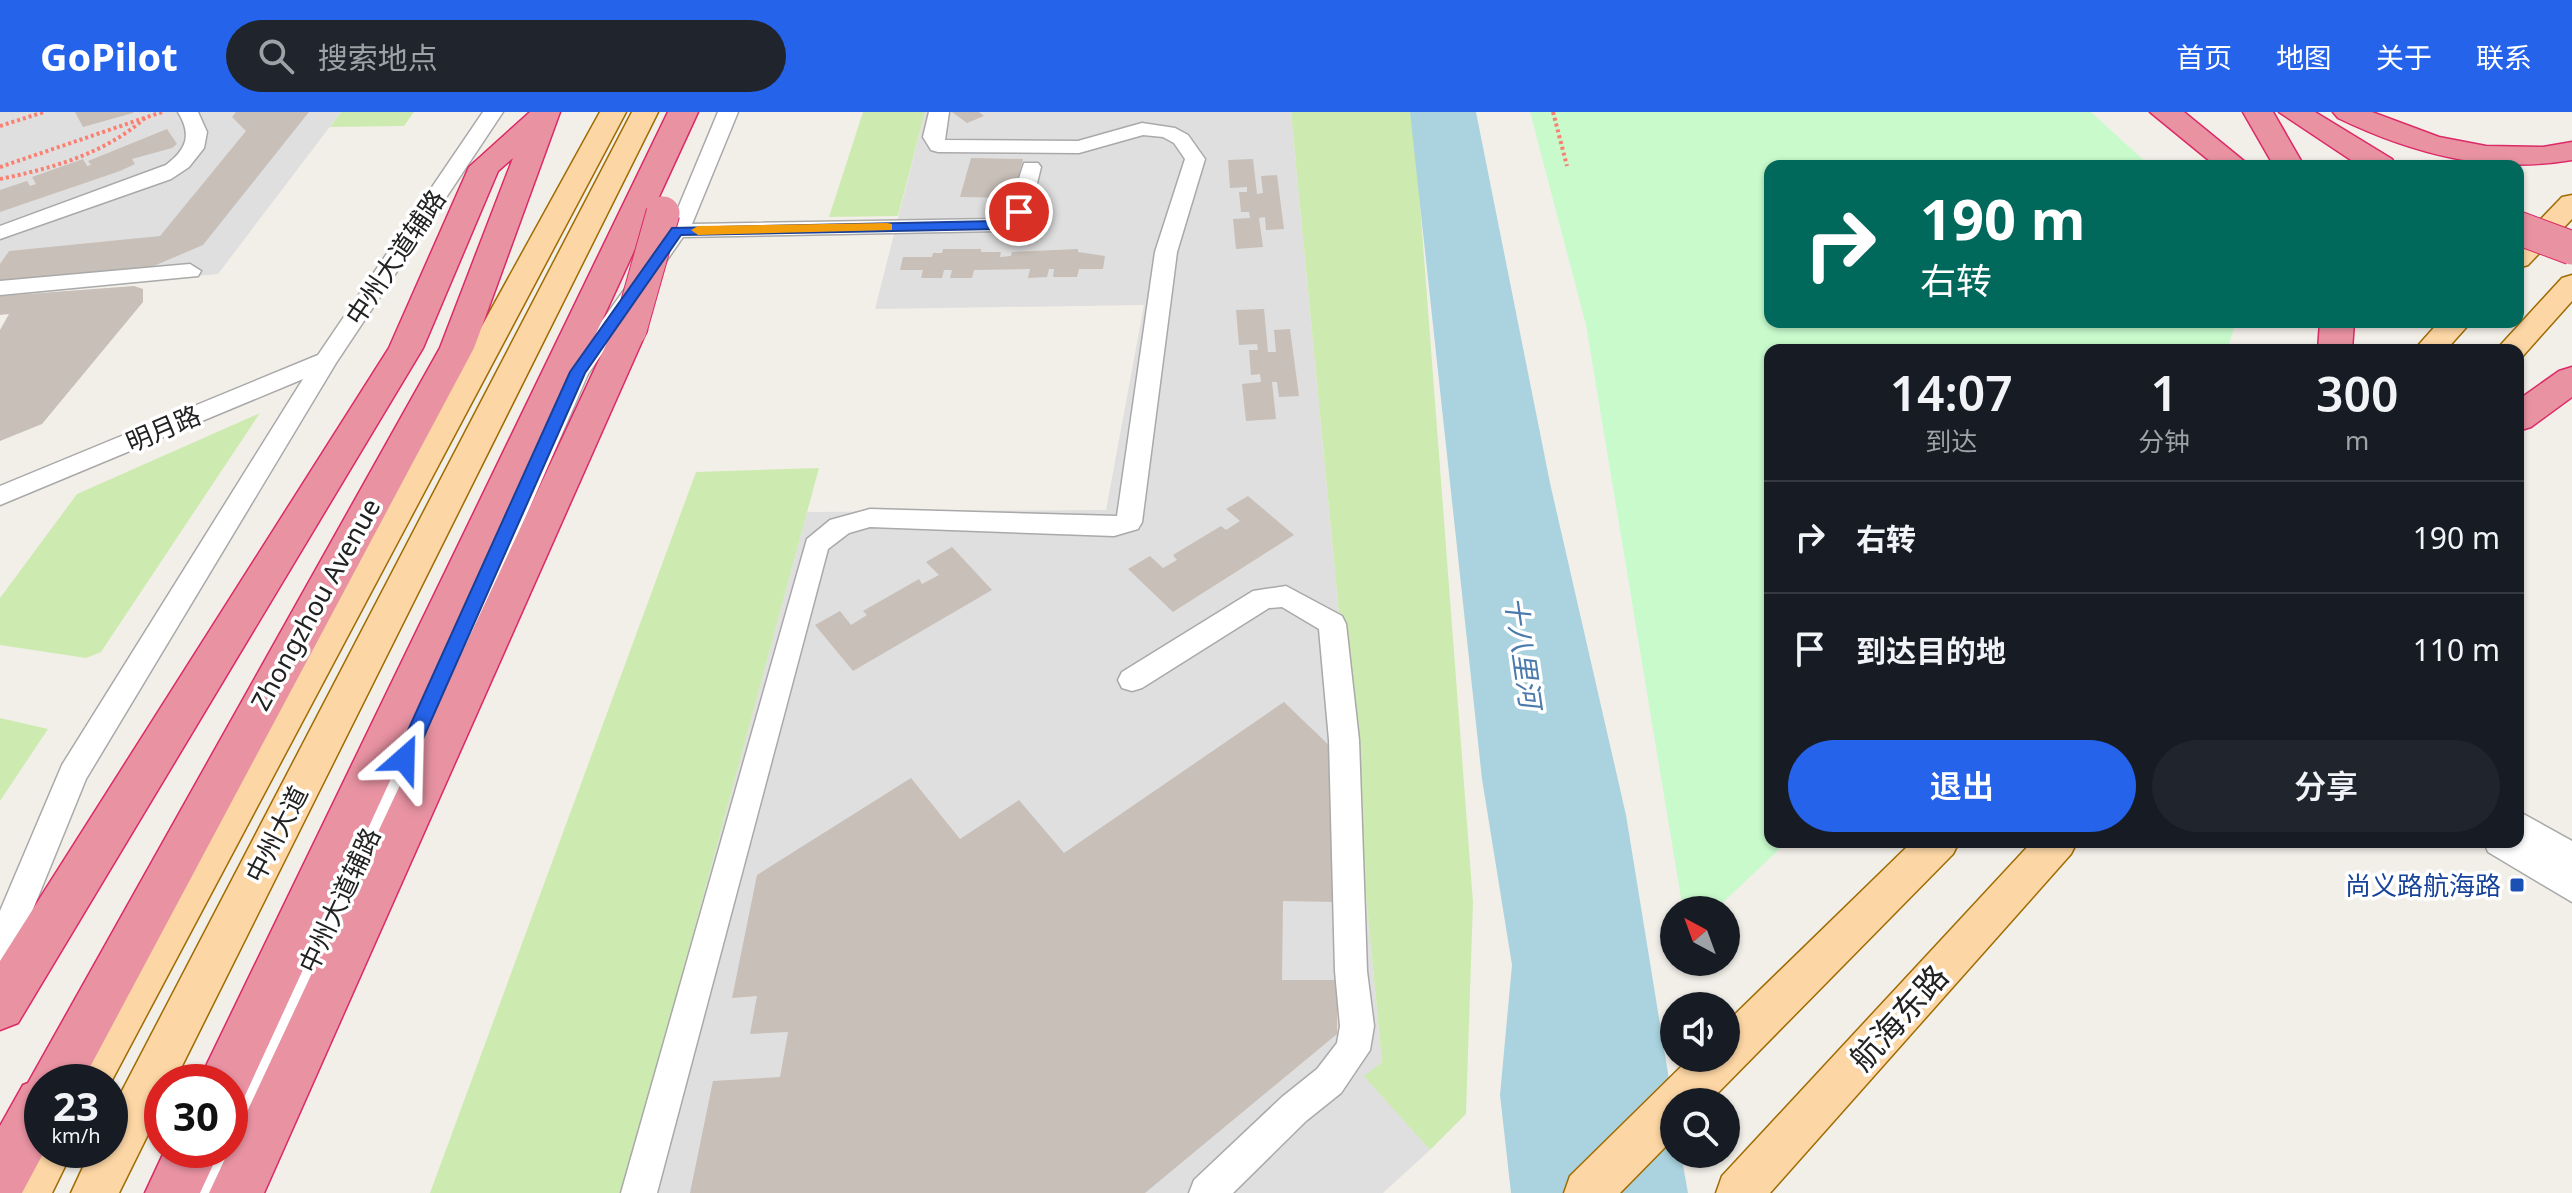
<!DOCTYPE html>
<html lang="zh">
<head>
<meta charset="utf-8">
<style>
	:root { --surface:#171b24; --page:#20242c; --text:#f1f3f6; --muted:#9ea1a6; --line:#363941; --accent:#2563eb }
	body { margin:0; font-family:"Noto Sans","Noto Sans SC",sans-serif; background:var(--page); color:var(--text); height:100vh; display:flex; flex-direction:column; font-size:30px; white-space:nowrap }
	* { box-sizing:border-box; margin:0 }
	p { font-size:26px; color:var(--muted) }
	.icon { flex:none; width:44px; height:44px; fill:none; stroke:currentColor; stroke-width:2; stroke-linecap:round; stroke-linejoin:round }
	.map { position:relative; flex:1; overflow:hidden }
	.panel { position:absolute; left:1764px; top:232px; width:760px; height:504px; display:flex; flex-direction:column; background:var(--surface); border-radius:16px; box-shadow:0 2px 6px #0004 }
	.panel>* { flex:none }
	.guide { position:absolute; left:1764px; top:48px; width:760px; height:168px; border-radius:16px; box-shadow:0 2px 6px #0004; background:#00695c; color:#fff; overflow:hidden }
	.needle { width:52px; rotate:319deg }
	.controls { position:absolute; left:1660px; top:784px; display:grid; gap:16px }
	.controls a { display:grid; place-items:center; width:80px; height:80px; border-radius:50%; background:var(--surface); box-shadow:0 2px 6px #0004; font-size:40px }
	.speed { position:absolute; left:24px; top:952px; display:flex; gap:16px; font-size:40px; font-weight:700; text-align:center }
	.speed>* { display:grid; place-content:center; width:104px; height:104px; border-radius:50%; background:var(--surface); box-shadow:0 2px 6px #0004; line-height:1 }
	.speed small { font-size:20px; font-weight:400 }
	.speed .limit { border:12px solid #d22; background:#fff; color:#111 }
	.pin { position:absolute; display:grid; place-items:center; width:68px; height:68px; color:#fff; margin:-34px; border:4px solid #fff; border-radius:50%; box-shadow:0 2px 8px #0007 }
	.me { position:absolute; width:88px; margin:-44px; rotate:25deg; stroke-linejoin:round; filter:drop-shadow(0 0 6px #0008) }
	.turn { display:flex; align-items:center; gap:28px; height:168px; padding:0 24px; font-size:36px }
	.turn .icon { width:104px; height:104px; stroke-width:2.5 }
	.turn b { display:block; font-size:56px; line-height:68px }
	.eta { display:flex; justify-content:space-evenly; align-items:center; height:136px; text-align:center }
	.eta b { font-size:48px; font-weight:600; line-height:56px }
	.action { display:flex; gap:16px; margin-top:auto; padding:16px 24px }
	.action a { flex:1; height:92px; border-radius:48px; background:var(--accent); color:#fff; font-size:32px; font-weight:600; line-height:92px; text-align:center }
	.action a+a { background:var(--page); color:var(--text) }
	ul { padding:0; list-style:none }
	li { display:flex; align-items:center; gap:24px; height:112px; padding:0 24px; border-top:2px solid var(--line) }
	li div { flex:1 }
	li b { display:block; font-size:30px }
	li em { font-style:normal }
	header { display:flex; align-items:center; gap:48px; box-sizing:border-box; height:112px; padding:0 40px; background:var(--accent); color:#fff }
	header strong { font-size:38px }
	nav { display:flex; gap:44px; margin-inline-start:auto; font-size:28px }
	.search { width:560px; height:72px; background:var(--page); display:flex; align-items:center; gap:20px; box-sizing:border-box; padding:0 28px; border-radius:44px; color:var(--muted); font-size:30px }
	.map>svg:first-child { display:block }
	.residential { fill:#e0dfdf }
	.grass { fill:#cdebb0 }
	.park { fill:#c8facc }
	.water { fill:#aad3df }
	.building { fill:#c7bfb8 }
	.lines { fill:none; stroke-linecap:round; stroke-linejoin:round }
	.minor-casing { stroke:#a9a9a9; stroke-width:3 }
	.major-casing { stroke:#a06b00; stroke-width:3 }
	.highway-casing { stroke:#dc2a67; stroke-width:3 }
	.path { stroke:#fa8072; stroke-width:4; stroke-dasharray:3 3; stroke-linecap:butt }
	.minor { fill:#fff; fill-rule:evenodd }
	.major { fill:#fcd6a4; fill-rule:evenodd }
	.highway { fill:#e892a2; fill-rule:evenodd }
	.highway-bridge-casing { stroke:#dc2a67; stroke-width:35; stroke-linecap:butt }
	.highway-bridge { stroke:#e892a2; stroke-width:33 }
	.route { fill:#2563eb; stroke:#184099; stroke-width:2 }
	.slow { fill:#f59e0b }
	.transit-dot { fill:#1a4fb4; stroke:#fff; stroke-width:3 }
	.labels { text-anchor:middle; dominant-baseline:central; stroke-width:7; stroke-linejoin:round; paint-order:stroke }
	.street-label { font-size:26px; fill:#222; stroke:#fff }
	.transit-label { font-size:26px; fill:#164399; stroke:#fff; text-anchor:end }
	.water-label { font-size:28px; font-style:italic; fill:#4a7aab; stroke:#fff }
	.near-street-label { font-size:32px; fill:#222; stroke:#fff }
</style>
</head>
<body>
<header>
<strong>GoPilot</strong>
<div class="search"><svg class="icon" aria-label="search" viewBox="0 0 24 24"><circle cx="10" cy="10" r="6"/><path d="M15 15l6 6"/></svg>搜索地点</div>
<nav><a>首页</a><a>地图</a><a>关于</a><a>联系</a></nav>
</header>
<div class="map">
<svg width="2572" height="1081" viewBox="0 0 2572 1081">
	<rect width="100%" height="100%" fill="#f2efe9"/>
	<g class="residential">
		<polygon points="0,0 341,0 218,162 0,182"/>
		<polygon points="925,0 1291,0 1382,950 1365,964 1430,1038 1383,1081 623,1081 807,400 1106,398 1144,193 875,197"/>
	</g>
	<g class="grass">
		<polygon points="341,0 414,0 404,14 330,15"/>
		<polygon points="863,0 925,0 898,104 829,105"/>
		<polygon points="1291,0 1413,0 1473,790 1466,1002 1430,1038 1364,964 1382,950"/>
		<polygon points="260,301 101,540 86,546 0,533 0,486 77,382"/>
		<polygon points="819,356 623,1081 430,1081 696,360"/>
		<polygon points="0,606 48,617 0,689"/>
	</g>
	<polygon class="park" points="1530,0 2091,0 2150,54 1770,54 1770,210 2236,210 2227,238 1770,238 1770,730 1787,730 1715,798 1683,798 1586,213"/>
	<polygon class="water" points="1410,0 1476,0 1550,371 1626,703 1674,998 1674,1042 1681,1042 1688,1081 1511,1081 1500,983 1512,853 1482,667"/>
	<g class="building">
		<polygon points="75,0 133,0 133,1 83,15"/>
		<polygon points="236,0 309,0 203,133 149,156 0,170 0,152 9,139 160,124 246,19 232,5"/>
		<polygon points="952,0 979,0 984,4 967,11"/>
		<polygon points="167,17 177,32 172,36 132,47 135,52 120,59 0,100 0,78 27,69 30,74 36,72 32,65 83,47 87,54 91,53 88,49"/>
		<polygon points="971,46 1023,47 1013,86 960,85"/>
		<polygon points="1253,47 1257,82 1263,81 1261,64 1277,63 1284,117 1266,118 1265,105 1259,106 1263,135 1236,137 1233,107 1250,106 1249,100 1241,100 1239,80 1247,80 1247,75 1230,76 1228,48"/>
		<polygon points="943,137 981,137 981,140 1001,140 1000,145 1011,144 1012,140 1078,137 1078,140 1105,144 1103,157 1079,157 1077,165 1053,165 1054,157 1049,157 1047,165 1028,166 1030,157 974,158 972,166 950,166 952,158 944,158 942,166 921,166 923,158 900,158 903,145 932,145 933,141 942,141"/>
		<polygon points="134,174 143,177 143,190 42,312 0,329 0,218 9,202 0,203 0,184"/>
		<polygon points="1264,197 1268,240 1276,240 1274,218 1290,217 1299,284 1279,285 1277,270 1272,270 1276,307 1246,309 1242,272 1261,270 1260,262 1251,263 1249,238 1258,238 1257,232 1239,233 1236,198"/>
		<polygon points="1248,384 1294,423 1173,500 1128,457 1150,444 1163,456 1177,448 1173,443 1221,414 1226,418 1240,409 1226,397"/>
		<polygon points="952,435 992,478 853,559 815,513 840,499 851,513 867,503 863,499 919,467 922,472 939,463 926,450"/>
		<polygon points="1284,590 1335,639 1336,790 1283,789 1282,868 1337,868 1337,922 1145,1081 690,1081 713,969 780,965 788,920 750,922 757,884 732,886 757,763 911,666 960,727 1019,688 1064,741"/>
	</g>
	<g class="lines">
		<g class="minor-casing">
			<g id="minor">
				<path d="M 178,0 L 198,0 L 207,20 L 204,36 L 189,55 L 171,67 L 0,127 L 0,114 L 166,53 C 187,37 192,23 178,0 Z"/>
				<polygon points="483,0 503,0 336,251 86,667 12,849 0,853 0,799 62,653 303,267 0,393 0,374 318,243"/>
				<polygon points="718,0 738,0 692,112 993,107 1009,97 1024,51 1038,51 1041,55 1030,100 998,119 683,125 588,262 433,618 221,1081 184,1081 203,1038 230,1038 230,982 403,618 565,260 671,113"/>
				<polygon points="929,0 949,0 945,28 1078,29 1142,11 1175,16 1188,23 1205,47 1177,140 1142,410 1138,417 1114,424 870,415 849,421 828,437 657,1081 621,1081 807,427 830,408 870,397 1117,404 1155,140 1185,47 1174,31 1163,25 1143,23 1079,41 938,40 931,38 923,25"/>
				<polygon points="190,152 201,159 198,164 0,183 0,169"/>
				<polygon points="1286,474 1342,504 1346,512 1359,628 1367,859 1374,914 1370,938 1341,981 1306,1009 1233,1081 1189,1081 1194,1068 1282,985 1317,957 1337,931 1340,914 1335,859 1329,628 1319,517 1282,495 1269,496 1142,576 1132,579 1122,576 1118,568 1122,560 1253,479"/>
				<polygon points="2518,699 2572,729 2572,790 2488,740 2484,730 2518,730"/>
			</g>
		</g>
		<g class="major-casing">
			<g id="major">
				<polygon points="600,0 626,0 110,972 65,970"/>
				<polygon points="632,0 658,0 174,970 162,970 162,994 119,1081 71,1081 91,1038 110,1038 110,1002"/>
				<polygon points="2572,83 2572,107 2528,153 2518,156 2518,131 2562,85"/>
				<polygon points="2572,163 2572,189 2522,245 2518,246 2518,238 2496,238 2562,166"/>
				<polygon points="2439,210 2471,210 2446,238 2414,238"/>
				<polygon points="1912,730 1959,730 1953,742 1709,990 1674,990 1674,1026 1620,1081 1564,1081 1570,1064 1690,946 1726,946 1726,911"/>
				<polygon points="2032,730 2077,730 2071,742 1770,1081 1716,1081 1722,1064"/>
				<polygon points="42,1018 42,1038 73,1038 52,1081 4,1081 34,1022"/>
			</g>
		</g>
		<g class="highway-casing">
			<g id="highway">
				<polygon points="530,0 560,0 474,236 82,970 42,970 42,1038 45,1038 22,1081 0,1081 0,1014 23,973 28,971 440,236 513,46 498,59 423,236 18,911 0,918 0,849 389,236 469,55"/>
				<polygon points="668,0 698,0 243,988 230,993 230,970 199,970 207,952"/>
				<polygon points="2150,0 2184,0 2250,54 2216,54"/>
				<polygon points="2243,0 2273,0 2304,54 2274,54"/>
				<polygon points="2279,0 2315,0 2392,47 2396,54 2360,54"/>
				<path d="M 2333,0 L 2372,0 L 2439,25 L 2486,34 L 2543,35 L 2572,30 L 2572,48 C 2489,62 2413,42 2338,6 Z"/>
				<polygon points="630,207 642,210 647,218 264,1081 209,1081 613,218 618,210"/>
				<polygon points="2320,210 2354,210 2352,238 2318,238"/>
				<polygon points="2572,255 2572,285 2531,315 2518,319 2518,288 2559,259"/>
				<polygon points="165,1038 220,1038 200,1081 145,1081"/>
			</g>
		</g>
		<g class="path">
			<polyline points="1553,0 1567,54"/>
			<polyline points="0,14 44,0"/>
			<polyline points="0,55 162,0"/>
			<path d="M 0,67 C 53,56 104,42 145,6"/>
		</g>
		<use href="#minor" class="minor"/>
		<use href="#major" class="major"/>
		<use href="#highway" class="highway"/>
		<g class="highway-bridge-casing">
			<g id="highway-bridge">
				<polyline points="2518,116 2572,136"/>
				<polyline points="630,218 663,101"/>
			</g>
		</g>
		<use href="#highway-bridge" class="highway-bridge"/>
	</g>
	<polygon class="route" points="1019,96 1026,100 1024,103 998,117 681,123 585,261 414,647 411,652 397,652 395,647 570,260 672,116 995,109"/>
	<polygon class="slow" points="887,111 892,112 892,118 698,123 691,118 698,114"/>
	<rect class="transit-dot" x="2509" y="765" width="16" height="16" rx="4"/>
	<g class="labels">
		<g class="street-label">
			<text transform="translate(395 145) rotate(-56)">中州大道辅路</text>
			<text transform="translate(163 316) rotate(-23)">明月路</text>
			<text transform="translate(315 492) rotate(-61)">Zhongzhou Avenue</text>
			<text transform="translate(276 722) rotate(-63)">中州大道</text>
			<text transform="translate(339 788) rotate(-65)">中州大道辅路</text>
		</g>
		<g class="transit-label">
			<text x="2501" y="773">尚义路航海路</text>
		</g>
		<g class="water-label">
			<text transform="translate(1524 540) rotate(82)">十八里河</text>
		</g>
		<g class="near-street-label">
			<text transform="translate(1898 905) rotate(-48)">航海东路</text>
		</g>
	</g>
</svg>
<div class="controls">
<a><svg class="needle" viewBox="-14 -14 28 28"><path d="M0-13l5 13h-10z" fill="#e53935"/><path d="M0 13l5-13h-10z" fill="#9ea1a6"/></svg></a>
<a><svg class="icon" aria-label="sound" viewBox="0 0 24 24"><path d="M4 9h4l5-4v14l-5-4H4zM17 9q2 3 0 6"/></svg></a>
<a><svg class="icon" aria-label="search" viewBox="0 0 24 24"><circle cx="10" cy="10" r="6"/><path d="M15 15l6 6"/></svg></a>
</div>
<div class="speed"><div>23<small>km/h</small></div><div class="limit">30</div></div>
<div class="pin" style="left:1019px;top:100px;background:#d93025"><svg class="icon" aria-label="arrive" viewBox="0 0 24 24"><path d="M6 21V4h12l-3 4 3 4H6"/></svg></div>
<svg class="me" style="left:404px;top:647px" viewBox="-20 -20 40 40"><path d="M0-17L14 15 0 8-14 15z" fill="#2563eb" stroke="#fff" stroke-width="4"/></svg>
<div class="guide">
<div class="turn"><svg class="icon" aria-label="right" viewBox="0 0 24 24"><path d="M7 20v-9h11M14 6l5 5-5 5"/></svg><div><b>190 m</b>右转</div></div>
</div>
<section class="panel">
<div class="eta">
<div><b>14:07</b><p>到达</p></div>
<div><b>1</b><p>分钟</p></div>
<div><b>300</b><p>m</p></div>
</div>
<ul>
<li><svg class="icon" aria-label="right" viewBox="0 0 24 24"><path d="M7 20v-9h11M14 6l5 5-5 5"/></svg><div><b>右转</b></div><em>190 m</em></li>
<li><svg class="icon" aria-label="arrive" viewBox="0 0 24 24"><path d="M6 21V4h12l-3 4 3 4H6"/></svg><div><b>到达目的地</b></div><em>110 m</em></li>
</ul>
<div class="action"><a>退出</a><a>分享</a></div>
</section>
</div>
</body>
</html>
